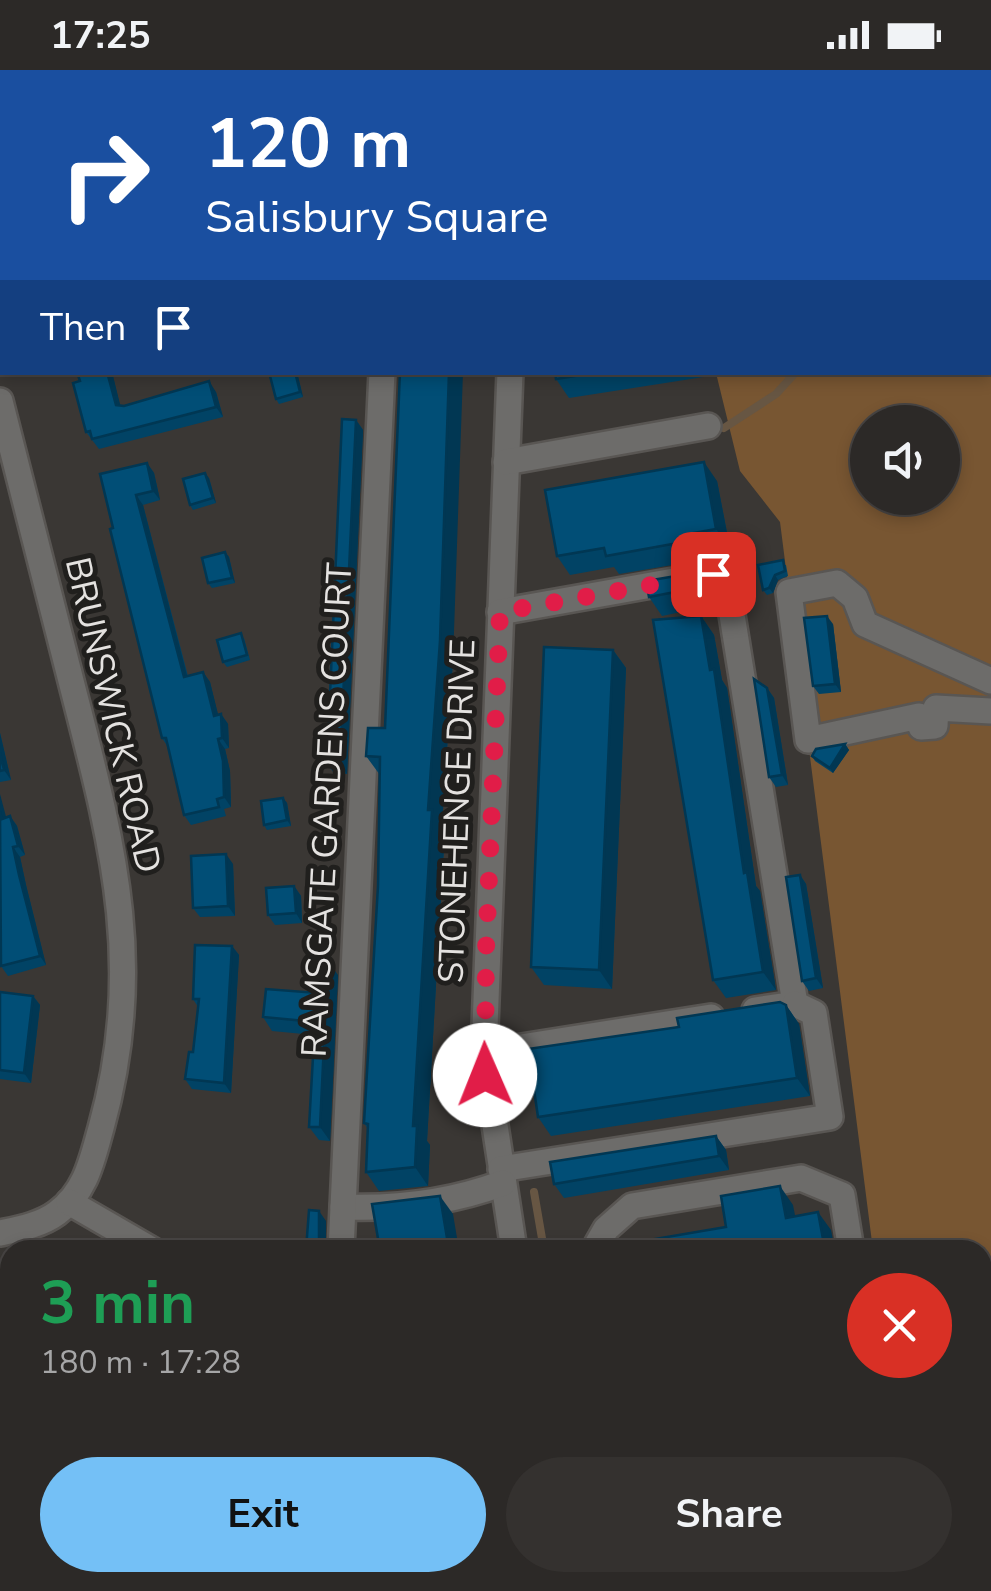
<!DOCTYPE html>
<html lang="en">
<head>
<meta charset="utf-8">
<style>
	:root { --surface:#2c2927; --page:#34312f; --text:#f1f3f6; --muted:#a6a6a7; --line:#484544; --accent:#74c0f6 }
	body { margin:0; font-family:"Nunito Sans",sans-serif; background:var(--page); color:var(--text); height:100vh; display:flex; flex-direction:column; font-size:38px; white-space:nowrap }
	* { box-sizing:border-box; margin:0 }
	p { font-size:32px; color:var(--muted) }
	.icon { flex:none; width:55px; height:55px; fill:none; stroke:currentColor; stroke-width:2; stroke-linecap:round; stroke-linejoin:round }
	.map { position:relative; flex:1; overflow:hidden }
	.panel { position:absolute; left:0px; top:1170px; width:992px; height:352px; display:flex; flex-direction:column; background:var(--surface); border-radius:30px 30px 0 0; box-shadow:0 5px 15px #0003,0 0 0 2px var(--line) }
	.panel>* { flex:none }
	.top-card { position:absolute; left:0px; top:0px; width:992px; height:305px; box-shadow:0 5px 15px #0003,0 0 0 2px var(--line); background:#1a4fa0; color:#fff; overflow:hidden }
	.buttons { position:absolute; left:850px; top:335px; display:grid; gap:20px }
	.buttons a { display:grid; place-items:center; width:110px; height:110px; border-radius:50%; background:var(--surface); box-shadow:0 5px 15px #0003,0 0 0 2px var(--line); font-size:50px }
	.pin { position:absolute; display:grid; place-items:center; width:85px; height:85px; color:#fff; margin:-42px; border-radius:20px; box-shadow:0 5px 15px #0006 }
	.me { position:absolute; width:110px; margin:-55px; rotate:359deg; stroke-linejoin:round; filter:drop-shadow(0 0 8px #0008) }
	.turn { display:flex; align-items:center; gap:35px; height:210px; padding:0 40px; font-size:45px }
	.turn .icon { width:130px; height:130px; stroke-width:2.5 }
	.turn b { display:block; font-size:70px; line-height:85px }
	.then { display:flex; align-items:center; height:95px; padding:0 40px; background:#0003; gap:20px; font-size:38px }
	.round { display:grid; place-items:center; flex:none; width:105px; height:105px; border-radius:52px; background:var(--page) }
	.headline { display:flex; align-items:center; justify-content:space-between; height:170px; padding:0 40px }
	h1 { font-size:60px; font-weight:700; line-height:75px; color:#1e9e55 }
	.primary-button { display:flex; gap:20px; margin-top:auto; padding:20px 40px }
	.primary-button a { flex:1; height:115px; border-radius:60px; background:var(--accent); color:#111; font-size:40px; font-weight:700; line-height:115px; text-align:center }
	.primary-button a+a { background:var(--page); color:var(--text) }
	.status { display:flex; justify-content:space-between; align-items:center; height:70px; padding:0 50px; background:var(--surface); direction:ltr }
	.status svg { height:28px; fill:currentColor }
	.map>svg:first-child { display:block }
	.green { fill:#785632; fill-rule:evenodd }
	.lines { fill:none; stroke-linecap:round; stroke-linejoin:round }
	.stream { stroke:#675643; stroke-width:8 }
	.minor-casing { stroke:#595653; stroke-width:30 }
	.path { stroke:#807e7b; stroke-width:5; stroke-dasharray:10 5; stroke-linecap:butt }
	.minor { stroke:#6d6c6a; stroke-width:25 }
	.wall { fill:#014365 }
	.shaded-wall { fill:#013753 }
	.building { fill:#014e76; stroke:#013753; stroke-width:2.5 }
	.route { stroke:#e11d48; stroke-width:18; stroke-dasharray:0 32.4 }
	.labels { text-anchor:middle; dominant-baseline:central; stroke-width:10; stroke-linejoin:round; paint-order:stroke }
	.street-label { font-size:35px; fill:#e4e2e0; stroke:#201f1d }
</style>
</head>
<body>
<div class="status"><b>17:25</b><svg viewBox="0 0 49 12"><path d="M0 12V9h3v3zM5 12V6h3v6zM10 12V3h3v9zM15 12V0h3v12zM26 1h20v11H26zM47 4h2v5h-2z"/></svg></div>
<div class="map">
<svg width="991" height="1521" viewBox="0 0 991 1521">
	<rect width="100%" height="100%" fill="#3a3734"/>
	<path class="green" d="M 672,0 L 991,0 L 991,1394 L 983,1399 L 982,1180 L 873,1180 L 780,452 L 740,401 L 716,303 L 990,302 L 990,2 ZM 868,352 L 942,352 L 942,428 L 868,428 Z"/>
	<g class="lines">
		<g class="stream">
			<polyline points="878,0 878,2"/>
			<polyline points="724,358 776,324 796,302"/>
			<polyline points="534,1122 544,1180"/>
			<polyline points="544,1521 549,1512"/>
		</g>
		<g class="minor-casing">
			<g id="minor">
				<polyline points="397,2 397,0"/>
				<polyline points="0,221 2,220"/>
				<polyline points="510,302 484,983 514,1180"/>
				<path d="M 0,331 C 23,422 46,512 69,603 C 110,765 148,890 101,1058 C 92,1090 86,1122 57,1143 C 41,1155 19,1159 0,1163"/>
				<polyline points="506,392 708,356"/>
				<polyline points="500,542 713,504 727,514 795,934 755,940"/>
				<polyline points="991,611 865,554 855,528 837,513 789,522 808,670 919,646 921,657 935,656 936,638 991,641"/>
				<polyline points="484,983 711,947"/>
				<polyline points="501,1099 830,1047 814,943 795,934"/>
				<polyline points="69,1132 152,1180"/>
				<path d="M 343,1137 C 398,1139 452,1132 503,1113"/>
				<polyline points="341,1180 382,302"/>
				<polyline points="594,1180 606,1159 632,1136 801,1108 842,1125 851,1180"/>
				<polyline points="268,1512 269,1521"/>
				<polyline points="313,1512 313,1521"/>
				<polyline points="902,1512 903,1521"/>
				<polyline points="168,1521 199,1512"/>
				<polyline points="363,1521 400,1512"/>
			</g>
		</g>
		<g class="path">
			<polyline points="713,0 714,2"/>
			<polyline points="990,117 991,117"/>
		</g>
		<use href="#minor" class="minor"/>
	</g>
	<g class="wall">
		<polygon points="458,0 553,0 544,2 460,2"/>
		<polygon points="112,302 120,336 216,322 223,347 99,379 86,362 80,311"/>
		<polygon points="269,302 297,302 303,327 279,334 276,329"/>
		<polygon points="555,302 710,302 710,306 569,328 556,309"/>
		<polygon points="356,350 363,360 347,704 334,703 327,694"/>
		<polygon points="147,393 154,403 160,430 143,435 188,606 203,602 210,612 218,645 221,644 228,654 229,678 225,679 230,701 231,737 224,739 226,746 191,755 184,745 168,677 162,668 113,458"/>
		<polygon points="209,408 216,433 193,440 190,435"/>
		<polygon points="717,411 730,478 701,483 702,490 619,504 614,497 570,505 557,486"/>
		<polygon points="225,482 229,487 235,513 212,518 208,513"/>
		<polygon points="758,495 786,495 788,506 778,510 773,523 767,525 763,520"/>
		<polygon points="694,503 707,522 710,536 662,546 649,527"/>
		<polygon points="701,546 714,565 722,610 727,618 756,816 760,821 776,920 726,928 713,910"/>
		<polygon points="833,554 841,622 819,624 813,616"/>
		<polygon points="244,568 250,590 227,597 223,592"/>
		<polygon points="613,580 626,598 612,919 544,915 531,897"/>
		<polygon points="453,590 442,754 445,759 427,1071 430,1075 428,1116 379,1121 366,1102 368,1059 364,1053 378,816 380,705 366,686 385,658"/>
		<polygon points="767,618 774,628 788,715 776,717 769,707"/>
		<polygon points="0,663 11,710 0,712"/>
		<polygon points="845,674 849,680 833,703 815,691 812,686"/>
		<polygon points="283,728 287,733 291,756 267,760 264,755"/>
		<polygon points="10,746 17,756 25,785 20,787 26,815 46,895 8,906 1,896 6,748"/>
		<polygon points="233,794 235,846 200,847 193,838"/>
		<polygon points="800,805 806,814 823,918 809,921 802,911"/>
		<polygon points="294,816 301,826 302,853 275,855 268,845"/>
		<polygon points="232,876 239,885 231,1023 192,1019 185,1009 193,982 198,937 193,929"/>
		<polygon points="338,905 330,1071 319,1070 309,1057 314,965 272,961 263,947 317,923"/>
		<polygon points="0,922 33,926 40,935 31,1013 0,1009"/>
		<polygon points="786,935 799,954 810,1026 551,1066 538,1047 679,957"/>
		<polygon points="716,1066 726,1080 729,1100 564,1128 554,1114"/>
	</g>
	<g class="shaded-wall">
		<polygon points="19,0 32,0 31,2 17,2"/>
		<polygon points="107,302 112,302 123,346 116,335"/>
		<polygon points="295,302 297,302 303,327 300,322"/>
		<polygon points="449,302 463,302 453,590 442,754 445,759 427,1071 430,1075 428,1116 415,1097 413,1056"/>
		<polygon points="209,311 216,322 223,347 216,337"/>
		<polygon points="356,350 363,360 347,704 340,694"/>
		<polygon points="704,392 717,411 730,478 716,459"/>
		<polygon points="147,393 154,403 160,430 153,421"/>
		<polygon points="205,403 209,408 216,433 213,428"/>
		<polygon points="136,425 143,435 190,617 184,607"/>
		<polygon points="688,464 701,483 702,490 689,471"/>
		<polygon points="225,482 229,487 235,513 232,508"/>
		<polygon points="694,503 707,522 710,536 696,518"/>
		<polygon points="775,505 778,510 773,523 769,518"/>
		<polygon points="701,546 714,565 722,610 727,618 756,816 760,821 776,920 763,902 744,803"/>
		<polygon points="827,546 833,554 841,622 835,614"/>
		<polygon points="613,580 626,598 612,919 599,900"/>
		<polygon points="203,602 210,612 221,656 214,646"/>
		<polygon points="767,618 774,628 788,715 782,705"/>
		<polygon points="221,644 228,654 229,678 222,668"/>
		<polygon points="0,663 11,710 4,700 0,683"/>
		<polygon points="218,669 225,679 230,701 231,737 224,727"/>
		<polygon points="845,674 849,680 833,703 830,698"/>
		<polygon points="0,724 9,758 2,749 0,742"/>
		<polygon points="283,728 287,733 291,756 287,750"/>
		<polygon points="10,746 17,756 25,785 18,776"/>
		<polygon points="13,777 20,787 26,815 46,895 40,886 19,805"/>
		<polygon points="226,784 233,794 235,846 228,836"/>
		<polygon points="800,805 806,814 823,918 816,908"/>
		<polygon points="294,816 301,826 302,853 296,843"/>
		<polygon points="232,876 239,885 231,1023 224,1013"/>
		<polygon points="328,891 338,905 330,1071 320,1057"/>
		<polygon points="33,926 40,935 31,1013 24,1003"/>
		<polygon points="786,935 799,954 810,1026 797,1008"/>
		<polygon points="716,1066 726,1080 729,1100 719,1086"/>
		<polygon points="780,1116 793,1135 799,1166 786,1148"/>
		<polygon points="440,1126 453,1144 459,1180 449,1180"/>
		<polygon points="319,1141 326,1151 326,1180 322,1180 319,1177"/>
		<polygon points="818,1142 831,1160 835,1180 825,1180"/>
		<polygon points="965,1512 970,1512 972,1521 966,1521"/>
	</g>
	<g class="building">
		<polygon points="0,0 19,0 17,2 2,2 2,8 0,8"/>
		<polygon points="70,0 107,0 108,2 71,2"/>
		<polygon points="124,0 166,0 167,2 114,2"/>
		<rect x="210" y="0" width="28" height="2"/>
		<polygon points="0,53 2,53 2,81 0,72"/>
		<polygon points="77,302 107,302 116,335 124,336 209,311 216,337 92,369 90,361 86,362 73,313 80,311"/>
		<polygon points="269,302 295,302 300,322 276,329"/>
		<polygon points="400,302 449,302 440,571 428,740 432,740 413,1056 417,1056 415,1097 366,1102 368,1054 364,1053 378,816 380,687 366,686 368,658 385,658"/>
		<polygon points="555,302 600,302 556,309"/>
		<polygon points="342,349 356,350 340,694 327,694"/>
		<polygon points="704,392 716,459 688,464 689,471 606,486 604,478 557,486 545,420"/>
		<polygon points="147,393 153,421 136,425 184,607 203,602 214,646 221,644 222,668 218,669 223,691 224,727 217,729 219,737 184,745 166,668 162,668 110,459 113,458 100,404"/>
		<polygon points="205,403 213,428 190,435 183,409"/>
		<polygon points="225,482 232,508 208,513 202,488"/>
		<polygon points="783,490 785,501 775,505 769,518 763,520 758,495"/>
		<polygon points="694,503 696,518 649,527 646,511"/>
		<polygon points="701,546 710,600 714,599 744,803 747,802 763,902 713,910 653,550"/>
		<polygon points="827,546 835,614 813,616 804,548"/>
		<polygon points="241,563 247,585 223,592 217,570"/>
		<polygon points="544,577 613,580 599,900 531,897"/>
		<polygon points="754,609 767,618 782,705 769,707"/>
		<polygon points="845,674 830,698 812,686 816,679"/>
		<polygon points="0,683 4,700 0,701"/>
		<polygon points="283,728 287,750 264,755 261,731"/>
		<polygon points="0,742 2,749 10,746 18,776 13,777 19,805 40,886 1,896"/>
		<polygon points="226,784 228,836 193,838 191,786"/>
		<polygon points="800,805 816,908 802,911 786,807"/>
		<polygon points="294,816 296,843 268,845 266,818"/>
		<polygon points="195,875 232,876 224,1013 185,1009 189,982 193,982 199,929 193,929"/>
		<polygon points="319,891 328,891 320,1057 309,1057 315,952 263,947 266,919 317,923"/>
		<polygon points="0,922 33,926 24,1003 0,1000"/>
		<polygon points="780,932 786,935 797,1008 538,1047 528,979 679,957 677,948"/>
		<polygon points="716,1066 719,1086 554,1114 550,1092"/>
		<polygon points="780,1116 786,1148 818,1142 825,1180 615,1180 614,1176 726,1157 721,1126"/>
		<polygon points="440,1126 449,1180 380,1180 372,1134"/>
		<polygon points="309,1140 319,1141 319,1177 323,1180 306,1180"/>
		<polygon points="929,1512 965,1512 966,1521 930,1521"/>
	</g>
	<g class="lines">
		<polyline class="route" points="485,1005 486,880 500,542 713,504"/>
	</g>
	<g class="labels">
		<g class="street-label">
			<text transform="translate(113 645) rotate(77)">BRUNSWICK ROAD</text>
			<text transform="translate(327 740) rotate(-87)">RAMSGATE GARDENS COURT</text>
			<text transform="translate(457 741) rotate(-88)">STONEHENGE DRIVE</text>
		</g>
	</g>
</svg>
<div class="buttons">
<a><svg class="icon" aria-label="sound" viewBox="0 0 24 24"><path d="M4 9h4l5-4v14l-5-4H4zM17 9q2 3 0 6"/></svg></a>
</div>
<div class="pin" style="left:713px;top:504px;background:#d93025"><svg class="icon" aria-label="arrive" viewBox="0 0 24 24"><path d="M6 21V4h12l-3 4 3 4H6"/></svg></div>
<svg class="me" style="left:485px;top:1005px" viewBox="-20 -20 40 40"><circle r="19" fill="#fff"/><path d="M0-13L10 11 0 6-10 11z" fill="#e11d48"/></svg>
<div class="top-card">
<div class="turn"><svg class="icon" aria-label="right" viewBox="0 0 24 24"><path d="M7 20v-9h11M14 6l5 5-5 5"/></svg><div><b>120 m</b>Salisbury Square</div></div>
<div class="then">Then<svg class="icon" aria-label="arrive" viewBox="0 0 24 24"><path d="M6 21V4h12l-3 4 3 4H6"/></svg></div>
</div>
<section class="panel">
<div class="headline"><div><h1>3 min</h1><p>180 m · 17:28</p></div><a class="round" style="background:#d93025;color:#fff"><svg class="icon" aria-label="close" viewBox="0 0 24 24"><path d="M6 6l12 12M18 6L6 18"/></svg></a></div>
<div class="primary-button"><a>Exit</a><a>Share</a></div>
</section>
</div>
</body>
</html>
